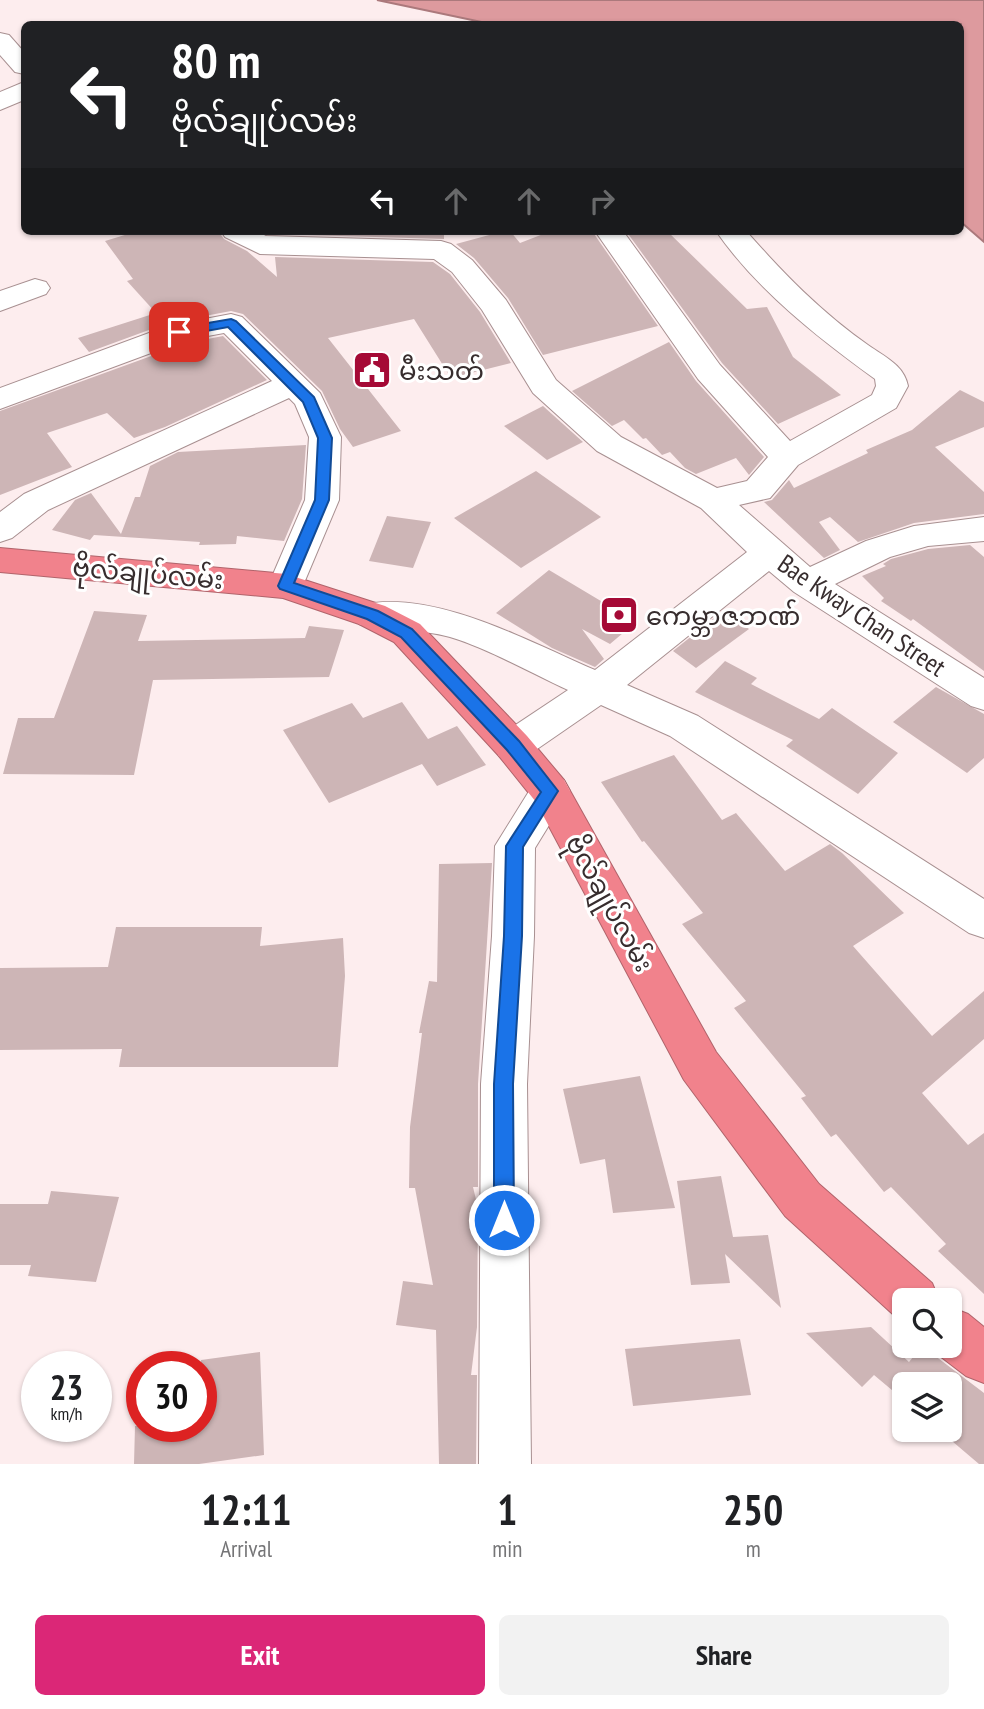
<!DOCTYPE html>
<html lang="en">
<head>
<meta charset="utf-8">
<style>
	:root { --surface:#fff; --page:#f2f2f2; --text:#202124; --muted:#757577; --accent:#db2777 }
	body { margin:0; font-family:"PT Sans Narrow","Noto Sans Myanmar",sans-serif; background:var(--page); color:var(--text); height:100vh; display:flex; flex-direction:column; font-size:26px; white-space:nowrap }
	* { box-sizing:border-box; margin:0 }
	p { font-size:23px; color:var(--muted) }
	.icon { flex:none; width:38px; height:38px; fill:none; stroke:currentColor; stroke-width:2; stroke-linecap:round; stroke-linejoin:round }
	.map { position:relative; height:1464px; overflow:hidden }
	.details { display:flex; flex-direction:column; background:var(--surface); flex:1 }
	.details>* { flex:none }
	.banner { position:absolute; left:21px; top:21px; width:943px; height:214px; border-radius:10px; box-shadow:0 2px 5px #0004; background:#202124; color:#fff; overflow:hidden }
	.tools { position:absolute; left:892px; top:1288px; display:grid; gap:14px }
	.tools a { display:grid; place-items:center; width:70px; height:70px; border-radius:10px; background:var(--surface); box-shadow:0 2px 5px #0004; font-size:35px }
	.speed { position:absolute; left:21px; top:1351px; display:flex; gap:14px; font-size:35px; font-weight:700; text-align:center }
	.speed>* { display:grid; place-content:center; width:91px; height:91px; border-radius:50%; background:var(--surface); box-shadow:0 2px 5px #0004; line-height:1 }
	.speed small { font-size:18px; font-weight:400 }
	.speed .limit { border:10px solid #d22; background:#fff; color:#111 }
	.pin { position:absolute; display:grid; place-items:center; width:60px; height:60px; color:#fff; margin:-30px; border-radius:14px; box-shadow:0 4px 10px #0006 }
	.me { position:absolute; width:77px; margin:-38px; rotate:0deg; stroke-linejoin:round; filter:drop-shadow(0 0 5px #0008) }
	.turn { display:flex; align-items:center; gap:24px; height:147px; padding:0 35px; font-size:32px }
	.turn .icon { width:91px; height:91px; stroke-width:2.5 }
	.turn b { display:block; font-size:49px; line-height:60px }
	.lanes { display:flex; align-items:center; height:66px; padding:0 35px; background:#0003; justify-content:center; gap:35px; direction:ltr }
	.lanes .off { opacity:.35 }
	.eta { display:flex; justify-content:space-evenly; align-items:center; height:119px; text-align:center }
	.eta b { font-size:42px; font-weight:600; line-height:49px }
	.button { display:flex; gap:14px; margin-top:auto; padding:14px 35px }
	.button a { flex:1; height:80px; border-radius:10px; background:var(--accent); color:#fff; font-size:28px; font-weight:600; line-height:80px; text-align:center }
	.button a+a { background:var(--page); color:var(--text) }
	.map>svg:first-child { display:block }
	.water { fill:#dd9a9e; stroke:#ab797c; stroke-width:2 }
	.building { fill:#cdb5b6 }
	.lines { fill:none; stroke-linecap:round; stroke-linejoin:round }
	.street-casing { stroke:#a89091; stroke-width:2 }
	.highway-casing { stroke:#b0646b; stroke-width:2 }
	.street { fill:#fff; fill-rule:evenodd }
	.highway { fill:#f1828c; fill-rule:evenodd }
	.route { fill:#1a73e8; stroke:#114b97; stroke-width:2 }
	.labels { text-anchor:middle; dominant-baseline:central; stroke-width:6; stroke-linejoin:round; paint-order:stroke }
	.poi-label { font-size:26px; fill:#372d2e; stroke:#fff; text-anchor:start }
	.street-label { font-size:26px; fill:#372d2e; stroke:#fff }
</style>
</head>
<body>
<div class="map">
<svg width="984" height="1464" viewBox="0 0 984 1464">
	<rect width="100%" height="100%" fill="#fdedee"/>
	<polygon class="water" points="377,0 984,0 984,242 961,222 961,24 491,24"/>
	<g class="building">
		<polygon points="138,231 218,231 224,239 247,251 277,277 275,257 433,262 450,274 480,312 511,363 451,378 414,319 328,338 401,431 353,447 340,429 322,391 243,314 231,311 168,323 89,352 78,338 156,313 127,281 133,279 105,241"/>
		<polygon points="273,231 444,231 444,239 273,234"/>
		<polygon points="504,231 510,231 520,243 551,231 592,231 658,326 543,355 508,298 474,258 456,244"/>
		<polygon points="626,231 667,231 747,309 767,307 793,357 841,395 778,424 722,363"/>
		<polygon points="223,336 267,380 165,427 134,438 107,413 47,433 72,467 0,495 0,411 187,343"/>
		<polygon points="669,342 696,381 764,457 749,475 736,458 696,474 685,468 670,452 662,455 646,438 643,439 624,420 612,426 572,391"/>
		<polygon points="960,390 984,402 984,427 935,447 984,492 984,514 914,523 858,542 830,517 819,522 840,550 824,558 764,502 772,500 789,480 794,488 868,453 866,450 912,430"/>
		<polygon points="543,406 583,442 547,460 504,426"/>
		<polygon points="306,445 302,499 284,541 237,536 236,544 199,545 200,542 94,535 90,540 52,530 75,500 91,493 121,534 135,497 140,497 150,466 178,452"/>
		<polygon points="536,471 601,517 521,568 454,518"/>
		<polygon points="387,516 431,522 413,568 369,561"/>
		<polygon points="970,545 984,557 984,671 913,619 911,621 881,601 884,598 862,576 886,566 883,564 891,559 928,549"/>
		<polygon points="549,570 636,622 610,644 582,629 604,659 595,667 552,648 496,613"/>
		<polygon points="94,611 147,615 138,641 305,638 309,626 344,630 329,677 153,680 134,775 3,774 18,718 54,718"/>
		<polygon points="723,611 749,629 696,668 673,651"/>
		<polygon points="725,661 757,678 751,684 819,719 832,708 898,753 858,794 786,746 793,740 695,692"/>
		<polygon points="936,687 984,714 984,758 967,773 893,722"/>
		<polygon points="402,702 428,739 457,726 486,765 437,786 422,764 329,803 283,730 352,703 363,718"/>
		<polygon points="674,755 722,820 736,813 785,871 830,844 842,853 904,913 853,946 932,1036 984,991 984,1039 922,1093 968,1145 984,1133 984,1294 938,1251 946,1244 891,1187 884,1192 836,1134 831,1137 801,1098 806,1096 734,1008 746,1001 682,924 703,913 644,841 642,842 601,782"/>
		<polygon points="492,863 478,1084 478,1187 473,1187 478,1208 477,1327 471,1375 477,1375 476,1464 439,1464 436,1330 396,1325 403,1281 433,1285 415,1188 409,1188 410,1127 422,1033 419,1033 429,981 437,982 439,864"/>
		<polygon points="116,927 262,927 260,946 343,938 345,976 338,1067 119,1067 122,1049 0,1050 0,968 108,967"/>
		<polygon points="640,1076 675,1208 613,1213 605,1159 580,1164 563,1089"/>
		<polygon points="721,1176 733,1237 768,1235 781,1308 725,1254 730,1283 691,1285 677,1181"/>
		<polygon points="51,1191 119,1197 96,1282 28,1276 31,1265 0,1265 0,1204 48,1204"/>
		<polygon points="871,1327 909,1362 922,1346 926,1346 930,1352 984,1393 984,1464 979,1464 939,1430 950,1430 950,1384 905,1384 905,1401 874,1375 862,1387 806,1333"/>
		<polygon points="740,1339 751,1395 633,1406 625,1349"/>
		<polygon points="260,1352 264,1455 199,1464 134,1464 135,1426 201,1426 201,1360"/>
	</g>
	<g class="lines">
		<g class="street-casing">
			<g id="street">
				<polygon points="0,33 9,35 24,52 24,74 15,72 0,55"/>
				<polygon points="24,82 24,100 0,110 0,92"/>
				<path d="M 221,231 L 256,231 L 266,236 L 441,241 L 451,244 L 472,260 L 506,300 L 556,380 L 621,437 L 717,488 L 747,481 L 768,457 L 698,379 L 595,231 L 623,231 L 720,365 L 790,441 L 872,395 L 876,386 L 875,379 C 817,337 757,290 716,231 L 746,231 C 783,273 822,313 868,345 C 885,357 904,365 908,386 L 896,408 L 798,465 L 770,498 L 739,505 L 810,567 L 866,541 L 914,526 L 984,517 L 984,541 L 928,546 L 890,557 L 835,584 L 984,678 L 984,710 L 971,706 L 794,592 L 769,571 L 627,685 L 698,716 L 984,899 L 984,938 L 969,933 L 670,736 L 601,705 L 527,756 L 513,761 L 499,756 L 494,746 L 499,736 L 568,690 C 531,673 487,648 450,637 C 420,628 389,633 359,624 L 354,615 L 359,606 C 428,586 532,643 595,670 L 747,552 L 701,508 L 597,451 L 533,393 L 482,310 L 452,272 L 434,259 L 260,254 L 225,237 Z"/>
				<polygon points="35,279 46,282 50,288 46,294 0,311 0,291"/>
				<polygon points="231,314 242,317 320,393 341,437 339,500 299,595 286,598 273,595 268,586 305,500 309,437 295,404 289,398 48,510 12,538 0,542 0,512 24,494 272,381 224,333 186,340 0,409 0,388 168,326"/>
				<polygon points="550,776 564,780 570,791 535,848 534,936 527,1084 531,1464 479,1464 481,1084 492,936 495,846 536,780"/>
			</g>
		</g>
		<g class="highway-casing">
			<g id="highway">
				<polygon points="0,548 286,574 385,606 420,624 527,736 564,780 716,1052 819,1184 932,1283 939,1300 905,1300 905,1320 896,1317 785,1216 684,1080 536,802 499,756 394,642 359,624 283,598 0,572"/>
				<polygon points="950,1307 968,1314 984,1327 984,1383 966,1376 932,1350 931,1346 950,1346"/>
			</g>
		</g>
		<use href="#street" class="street"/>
		<use href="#highway" class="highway"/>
	</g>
	<polygon class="route" points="231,319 236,321 314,397 332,438 329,500 294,583 378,611 412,629 519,741 558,791 523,847 522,936 513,1084 514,1220 511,1226 504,1229 497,1226 494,1220 494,1084 504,936 506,846 541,792 507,750 401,637 367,619 280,589 278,586 315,500 318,438 303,402 228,327 179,336 173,332 179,328"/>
	<defs>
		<g id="civic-square" transform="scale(2.0125)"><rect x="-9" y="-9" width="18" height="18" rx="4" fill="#a50a36" stroke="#fff"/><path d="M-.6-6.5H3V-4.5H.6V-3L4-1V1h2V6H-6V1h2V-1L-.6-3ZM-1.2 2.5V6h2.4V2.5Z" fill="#fff"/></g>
		<g id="bank-square" transform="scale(2.0125)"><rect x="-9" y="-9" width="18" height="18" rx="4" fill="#a50a36" stroke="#fff"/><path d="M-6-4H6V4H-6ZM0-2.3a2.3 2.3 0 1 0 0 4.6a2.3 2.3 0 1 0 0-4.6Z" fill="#fff"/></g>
	</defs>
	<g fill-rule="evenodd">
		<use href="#civic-square" x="372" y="370"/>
		<use href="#bank-square" x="619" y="615"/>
	</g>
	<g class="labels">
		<g class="poi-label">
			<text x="399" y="370">မီးသတ်</text>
			<text x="646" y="615">ကေမ္ဘာဇဘဏ်</text>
		</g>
		<g class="street-label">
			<text transform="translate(148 573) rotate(5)">ဗိုလ်ချုပ်လမ်း</text>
			<text transform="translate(862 615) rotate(34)">Bae Kway Chan Street</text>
			<text transform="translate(610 903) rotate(61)">ဗိုလ်ချုပ်လမ်း</text>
		</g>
	</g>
</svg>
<div class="tools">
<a><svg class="icon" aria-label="search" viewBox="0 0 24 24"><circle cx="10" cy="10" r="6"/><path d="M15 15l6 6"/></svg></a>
<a><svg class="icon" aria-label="layers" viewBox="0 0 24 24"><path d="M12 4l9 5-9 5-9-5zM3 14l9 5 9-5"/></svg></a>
</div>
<div class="speed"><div>23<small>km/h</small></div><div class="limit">30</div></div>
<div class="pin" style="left:179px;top:332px;background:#d93025"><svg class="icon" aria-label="arrive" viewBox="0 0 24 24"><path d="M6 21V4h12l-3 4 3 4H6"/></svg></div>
<svg class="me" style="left:504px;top:1220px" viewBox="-20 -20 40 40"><circle r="17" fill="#1a73e8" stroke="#fff" stroke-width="3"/><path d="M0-11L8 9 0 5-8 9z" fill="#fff"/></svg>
<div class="banner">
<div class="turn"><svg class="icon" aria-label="left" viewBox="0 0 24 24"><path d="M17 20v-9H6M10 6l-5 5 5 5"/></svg><div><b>80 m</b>ဗိုလ်ချုပ်လမ်း</div></div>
<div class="lanes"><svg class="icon" aria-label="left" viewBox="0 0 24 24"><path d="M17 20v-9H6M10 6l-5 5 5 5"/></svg><svg class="icon off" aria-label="ahead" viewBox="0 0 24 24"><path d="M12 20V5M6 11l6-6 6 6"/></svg><svg class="icon off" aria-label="ahead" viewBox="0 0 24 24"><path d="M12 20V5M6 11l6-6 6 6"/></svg><svg class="icon off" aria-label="right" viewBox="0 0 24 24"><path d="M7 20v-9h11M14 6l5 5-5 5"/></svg></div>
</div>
</div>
<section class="details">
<div class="eta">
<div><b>12:11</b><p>Arrival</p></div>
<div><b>1</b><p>min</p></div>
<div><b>250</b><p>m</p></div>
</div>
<div class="button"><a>Exit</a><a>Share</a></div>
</section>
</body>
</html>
